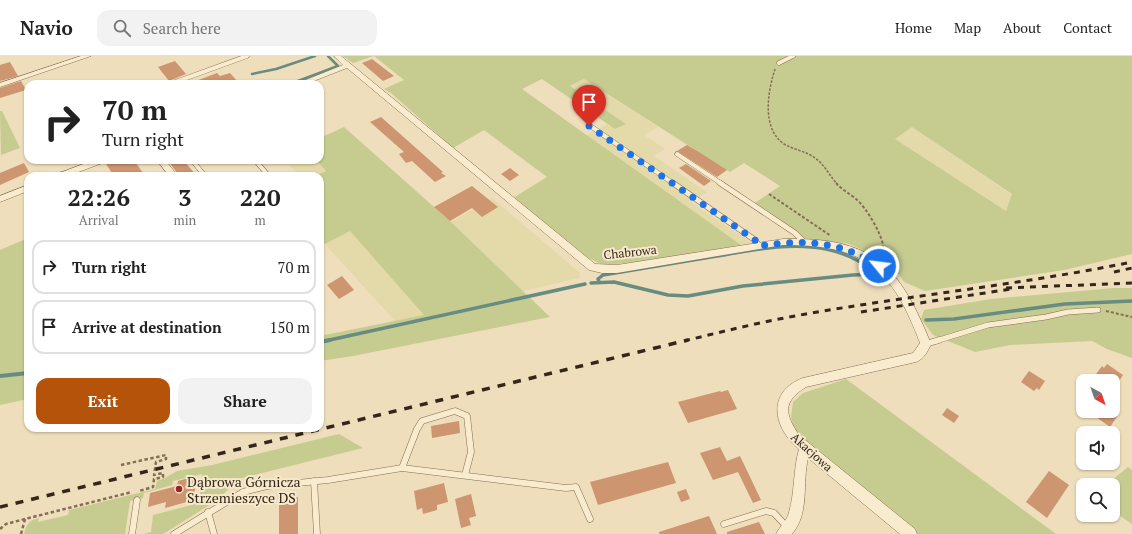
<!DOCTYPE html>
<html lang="en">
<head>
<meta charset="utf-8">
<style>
	:root { --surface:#fff; --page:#f2f2f2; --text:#222; --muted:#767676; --line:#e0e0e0; --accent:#b45309 }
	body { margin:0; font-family:"PT Serif",serif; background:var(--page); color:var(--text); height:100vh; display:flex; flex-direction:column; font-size:15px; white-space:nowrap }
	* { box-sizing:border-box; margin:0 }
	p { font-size:13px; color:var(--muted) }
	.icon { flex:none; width:22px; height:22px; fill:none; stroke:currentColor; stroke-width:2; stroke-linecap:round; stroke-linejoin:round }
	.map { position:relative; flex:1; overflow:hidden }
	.side { position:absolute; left:24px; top:116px; width:300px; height:260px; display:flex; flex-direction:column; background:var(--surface); border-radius:12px; box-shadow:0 1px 3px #0004 }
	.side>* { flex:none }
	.guide { position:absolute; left:24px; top:24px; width:300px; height:84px; border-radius:12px; box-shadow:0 1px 3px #0004; background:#fff; color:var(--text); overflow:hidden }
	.needle { width:26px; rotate:140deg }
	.buttons { position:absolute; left:1076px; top:318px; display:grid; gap:8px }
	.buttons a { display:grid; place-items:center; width:44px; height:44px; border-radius:8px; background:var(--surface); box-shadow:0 1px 3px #0004; font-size:20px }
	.pin { position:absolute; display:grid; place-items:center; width:34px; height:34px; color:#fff; margin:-41px -17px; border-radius:50% 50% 50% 0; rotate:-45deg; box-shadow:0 0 4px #0007 }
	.pin .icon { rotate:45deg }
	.me { position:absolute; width:44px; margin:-22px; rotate:299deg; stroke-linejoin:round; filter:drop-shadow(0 0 3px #0008) }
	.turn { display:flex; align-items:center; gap:14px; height:84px; padding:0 12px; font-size:18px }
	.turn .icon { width:52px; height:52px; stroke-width:2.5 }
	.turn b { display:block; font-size:28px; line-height:34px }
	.eta { display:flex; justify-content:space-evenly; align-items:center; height:68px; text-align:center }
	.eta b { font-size:24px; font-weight:800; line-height:28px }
	.button { display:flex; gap:8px; margin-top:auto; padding:8px 12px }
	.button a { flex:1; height:46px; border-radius:12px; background:var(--accent); color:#fff; font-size:16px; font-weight:800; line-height:46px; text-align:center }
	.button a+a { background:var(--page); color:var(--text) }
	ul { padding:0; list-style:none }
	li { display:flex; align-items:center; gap:12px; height:54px; margin:0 8px 6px; padding:0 4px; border:2px solid var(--line); border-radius:12px }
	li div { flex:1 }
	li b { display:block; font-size:15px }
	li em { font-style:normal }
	header { display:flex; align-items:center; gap:24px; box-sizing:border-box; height:56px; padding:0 20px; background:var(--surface); border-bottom:1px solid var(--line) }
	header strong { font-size:19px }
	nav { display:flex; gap:22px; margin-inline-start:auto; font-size:14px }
	.search { width:280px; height:36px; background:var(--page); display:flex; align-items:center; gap:10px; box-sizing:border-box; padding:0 14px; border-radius:12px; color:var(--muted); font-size:15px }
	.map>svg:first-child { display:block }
	.farmland { fill:#e4d9a9 }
	.green { fill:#c6cc90; fill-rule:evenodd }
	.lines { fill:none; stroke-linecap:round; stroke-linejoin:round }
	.stream-far2 { stroke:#678c82; stroke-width:2.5 }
	.stream-far1 { stroke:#678c82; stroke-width:3.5 }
	.stream { stroke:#678c82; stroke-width:4 }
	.building { fill:#cd9570 }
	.service-far2-casing { stroke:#856e55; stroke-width:5 }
	.service-far1-casing { stroke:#856e55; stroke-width:6 }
	.service-casing { stroke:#856e55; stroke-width:7 }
	.minor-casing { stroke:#856e55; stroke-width:1 }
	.path-far2 { stroke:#856e55; stroke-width:1.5; stroke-dasharray:2.5 1.5; stroke-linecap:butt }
	.path-far1 { stroke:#856e55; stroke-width:2; stroke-dasharray:3 2; stroke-linecap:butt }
	.path { stroke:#856e55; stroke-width:2.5; stroke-dasharray:3.5 2.5; stroke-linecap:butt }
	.service-far2 { stroke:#f9ebce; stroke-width:4 }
	.service-far1 { stroke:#f9ebce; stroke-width:5 }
	.service { stroke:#f9ebce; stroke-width:6 }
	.minor { fill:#f9ebce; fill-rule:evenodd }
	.rail-far1 { stroke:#34261a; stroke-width:3; stroke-dasharray:6 6; stroke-linecap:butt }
	.rail { stroke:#34261a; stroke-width:3.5; stroke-dasharray:8 8; stroke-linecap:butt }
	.route { stroke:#1a73e8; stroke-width:7; stroke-dasharray:0 12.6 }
	.poi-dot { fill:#952428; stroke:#f6e8cb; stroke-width:1.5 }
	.labels { text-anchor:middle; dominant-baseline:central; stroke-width:4; stroke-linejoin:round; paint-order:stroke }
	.street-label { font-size:12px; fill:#34261a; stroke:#f6e8cb }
	.near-poi-label { font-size:14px; fill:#34261a; stroke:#f6e8cb; text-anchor:start }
</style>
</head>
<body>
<header>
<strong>Navio</strong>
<div class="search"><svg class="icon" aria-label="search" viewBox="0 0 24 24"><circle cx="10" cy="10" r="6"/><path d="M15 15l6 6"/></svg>Search here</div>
<nav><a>Home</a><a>Map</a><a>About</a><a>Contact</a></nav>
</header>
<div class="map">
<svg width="1132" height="478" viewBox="0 0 1132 478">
	<rect width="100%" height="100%" fill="#eedebb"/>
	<g class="farmland">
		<polygon points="584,23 658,71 644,79 665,93 654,100 707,136 691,146 753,188 741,189 586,80 608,68 615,73 626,68 570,31"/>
		<polygon points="912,71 1012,139 1006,155 895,83"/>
		<polygon points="285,104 316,104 326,115 315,120 300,120"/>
		<polygon points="492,142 580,217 579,222 523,235 451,166"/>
		<polygon points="350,175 425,259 396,266 325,188"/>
	</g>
	<g class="green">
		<path d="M 343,0 L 1132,0 L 1132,198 L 1064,214 L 925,235 L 904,226 L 895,213 L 872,198 L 849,188 L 803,182 L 753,148 L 780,130 L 744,107 L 730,116 L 584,23 L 570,30 L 626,68 L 615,73 L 542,23 L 522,33 L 741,189 L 652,204 L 617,208 L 601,208 L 586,201 L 513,142 L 547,121 L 484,74 L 453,92 L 391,37 L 384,33 L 404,24 L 374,0 L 353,7 ZM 912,71 L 1012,138 L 1006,155 L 895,83 Z"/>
		<polygon points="0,55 2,55 20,92 1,99"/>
		<polygon points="344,71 451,166 550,261 353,300 320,305 320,280 424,259 350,175 325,188 320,183 320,120 315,120 326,115 316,104 320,104 320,82"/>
		<polygon points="28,182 28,343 0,349 0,194"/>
		<polygon points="1114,232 1132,232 1132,302 1107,293 1092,285 1010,289 975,296 933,279 921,263 924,254 991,243"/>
		<polygon points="846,323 1056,478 916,478 811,392 794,372 791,361 793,346 803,337"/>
		<path d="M 339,378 L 363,392 L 238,423 L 219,443 L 168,475 L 163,478 L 143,478 L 151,476 L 153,459 L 199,447 L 202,418 L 173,425 L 172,429 L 144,437 L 143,442 L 130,445 L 125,478 L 24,478 C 26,469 29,464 39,462 L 38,466 L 68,459 L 69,454 L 155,433 L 157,425 L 165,422 L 177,415 L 212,409 Z"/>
		<polygon points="1128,411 1132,414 1132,468 1113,455 1113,429 1106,429"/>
	</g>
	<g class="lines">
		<g class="stream-far2">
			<polyline points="252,18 276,13 315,0"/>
			<polyline points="290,28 338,10 328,0"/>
			<polyline points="53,120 61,117"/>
		</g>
		<g class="stream-far1">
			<path d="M 599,226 L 598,223 L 603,219 C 641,213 679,206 717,200 C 753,194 790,186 826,193 C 846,197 862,205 877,218"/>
			<polyline points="591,227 614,226 668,239 688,240 743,230 853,219 877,218"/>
			<polyline points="926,264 954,263 1065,248 1132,245"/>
			<polyline points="325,285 585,228"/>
		</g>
		<g class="stream">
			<polyline points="320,286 330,284"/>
			<polyline points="0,320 28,317"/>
		</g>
	</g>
	<g class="building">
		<polygon points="372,3 394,20 383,25 362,7"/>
		<polygon points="175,5 186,18 169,25 158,11"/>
		<polygon points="10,6 18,20 0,25 0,9"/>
		<polygon points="217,17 220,20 230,17 237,25 228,28 180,28 191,24 193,26"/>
		<polygon points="21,25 26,34 0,42 0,32"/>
		<polygon points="381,61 443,116 441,117 446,120 435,126 412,105 406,107 399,98 404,96 370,66"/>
		<polygon points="687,89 699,96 727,114 717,121 677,95"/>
		<polygon points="115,104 134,104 145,120 114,120 106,108"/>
		<polygon points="177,104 183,104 197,120 179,120 170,107"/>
		<polygon points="24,107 29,116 0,129 0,117"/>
		<polygon points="686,108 711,125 704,130 679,112"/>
		<polygon points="510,112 519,119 510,125 501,118"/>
		<polygon points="472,130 498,151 482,161 472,152 450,165 434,151"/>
		<polygon points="342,220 354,234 339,243 327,229"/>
		<polygon points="1107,308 1123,319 1119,325 1091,325 1102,310 1104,312"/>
		<polygon points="1029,315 1045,325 1039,334 1037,332 1034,335 1021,326"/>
		<polygon points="728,334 737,353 688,367 678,346 720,335 721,336"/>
		<polygon points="947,352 959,360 954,367 942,359"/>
		<polygon points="1101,355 1112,355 1118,359 1110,371 1096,361"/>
		<polygon points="459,365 460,377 432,382 431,370"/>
		<polygon points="720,391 727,405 740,400 761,444 753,447 738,416 713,424 700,397"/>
		<polygon points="668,406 676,427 598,449 590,426"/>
		<polygon points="1049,415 1069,429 1047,462 1026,446"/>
		<polygon points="196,420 194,444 165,452 166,446 148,451 150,437 177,430 178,425"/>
		<polygon points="444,427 448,446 437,449 437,454 423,458 422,452 417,454 414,435"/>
		<polygon points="686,433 690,443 681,446 677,436"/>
		<polygon points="471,438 476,460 469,462 471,469 461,472 455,443"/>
		<polygon points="298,441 298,478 279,478 279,445"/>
		<polygon points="709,460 717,478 659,478 659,476"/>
		<polygon points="759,466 765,478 727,478 727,476"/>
	</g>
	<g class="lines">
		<g class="service-far2-casing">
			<g id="service-far2">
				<polyline points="779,7 793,0"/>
				<polyline points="170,28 247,0"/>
				<polyline points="589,69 674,128"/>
				<polyline points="677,98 722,128"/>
				<polyline points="192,104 205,120"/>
				<polyline points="255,104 267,118"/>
			</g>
		</g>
		<g class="service-far1-casing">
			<g id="service-far1">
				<polyline points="673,127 755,184 759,190"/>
				<polyline points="720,127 795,177 804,186"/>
				<polyline points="936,285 988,269 1046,261 1068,256 1098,254"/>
			</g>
		</g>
		<g class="service-casing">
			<g id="service">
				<polyline points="926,288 939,284"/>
				<polyline points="402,412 417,373 422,365 455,355 467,360 471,396 465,419"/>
				<polyline points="314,425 317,478"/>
				<polyline points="208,456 214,478"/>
				<polyline points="724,468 766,455 774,457 788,472"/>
				<polyline points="132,478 137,444"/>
				<polyline points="174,478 243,436 267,430 328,424 402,412 566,432 576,431 590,463"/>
			</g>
		</g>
		<g class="minor-casing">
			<g id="minor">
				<polygon points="81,0 91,0 0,31 0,27"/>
				<path d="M 334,0 L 341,0 L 595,208 L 617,209 L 783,183 C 872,181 899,208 931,288 C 928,295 924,303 916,306 L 806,331 C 782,346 785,358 799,379 L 915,473 L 917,478 L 900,478 L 808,402 C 802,427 810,457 792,478 L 776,478 C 780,470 787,465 789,456 C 795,436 793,414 799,393 C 773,372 766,336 803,322 L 913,297 L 920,287 C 892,213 865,188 783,189 L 617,217 L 602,217 L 589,214 L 347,12 L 306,28 L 296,28 L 343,9 Z"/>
				<polygon points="94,104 106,104 105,106 68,120 56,120 57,118"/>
				<polygon points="157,104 165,104 178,120 169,120"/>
				<polygon points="28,129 28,135 0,146 0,140"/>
			</g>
		</g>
		<path class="path-far2" d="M 775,13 C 768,35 761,72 784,88 C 794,94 806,95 815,102 C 825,109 829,119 837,128"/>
		<g class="path-far1">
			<path d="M 836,127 C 842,134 849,137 856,143 C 866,151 881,177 883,189 C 883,193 882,196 882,199"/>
			<polyline points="769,138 831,180"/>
			<polyline points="1106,255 1132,261"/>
		</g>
		<g class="path">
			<polyline points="121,409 166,399 166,403 156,406 154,419 163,417 163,421 154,423 153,431 139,435"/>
			<polyline points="0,473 6,468 25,463"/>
			<polyline points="21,478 25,463 132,436"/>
		</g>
		<use href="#service-far2" class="service-far2"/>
		<use href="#service-far1" class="service-far1"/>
		<use href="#service" class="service"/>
		<use href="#minor" class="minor"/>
		<g class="rail-far1">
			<polyline points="1114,216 1132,212"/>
			<polyline points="1006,232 1132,227"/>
			<polyline points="861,256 1011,233"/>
			<path d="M 684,285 C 725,275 765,265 806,258 C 914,239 1024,228 1132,206"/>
		</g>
		<polyline class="rail" points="0,451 688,284"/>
	</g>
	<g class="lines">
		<path class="route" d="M 589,70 L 755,184 L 759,190 C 804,183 840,185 879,210"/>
	</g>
	<circle class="poi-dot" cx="179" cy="433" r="4"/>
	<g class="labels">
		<g class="street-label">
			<text transform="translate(630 196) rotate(-6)">Chabrowa</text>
			<text transform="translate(812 396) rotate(42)">Akacjowa</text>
		</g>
		<g class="near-poi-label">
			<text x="187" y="425">Dąbrowa Górnicza<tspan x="187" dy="16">Strzemieszyce DS</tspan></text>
		</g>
	</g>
</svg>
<div class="buttons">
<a><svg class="needle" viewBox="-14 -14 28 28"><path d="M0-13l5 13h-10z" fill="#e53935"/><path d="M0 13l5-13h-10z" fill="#767676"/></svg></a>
<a><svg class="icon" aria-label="sound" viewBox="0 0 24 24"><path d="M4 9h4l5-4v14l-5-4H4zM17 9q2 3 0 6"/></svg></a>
<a><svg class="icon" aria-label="search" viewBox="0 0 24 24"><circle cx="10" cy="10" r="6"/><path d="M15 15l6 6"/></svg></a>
</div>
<div class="pin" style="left:589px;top:70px;background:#d93025"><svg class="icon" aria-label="arrive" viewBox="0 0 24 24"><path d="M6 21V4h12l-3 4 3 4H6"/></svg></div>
<svg class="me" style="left:879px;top:210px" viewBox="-20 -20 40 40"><circle r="17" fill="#1a73e8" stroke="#fff" stroke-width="3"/><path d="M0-11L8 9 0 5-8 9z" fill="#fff"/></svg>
<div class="guide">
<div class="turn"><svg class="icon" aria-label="right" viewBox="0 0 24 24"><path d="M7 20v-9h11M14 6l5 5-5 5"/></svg><div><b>70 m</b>Turn right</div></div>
</div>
<section class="side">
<div class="eta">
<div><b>22:26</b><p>Arrival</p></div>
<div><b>3</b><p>min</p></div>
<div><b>220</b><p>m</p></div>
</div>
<ul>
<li><svg class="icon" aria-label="right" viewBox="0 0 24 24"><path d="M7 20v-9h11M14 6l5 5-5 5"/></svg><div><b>Turn right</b></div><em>70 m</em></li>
<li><svg class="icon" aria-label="arrive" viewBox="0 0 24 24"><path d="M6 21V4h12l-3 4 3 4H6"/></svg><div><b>Arrive at destination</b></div><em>150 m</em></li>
</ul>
<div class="button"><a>Exit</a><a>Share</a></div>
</section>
</div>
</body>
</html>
